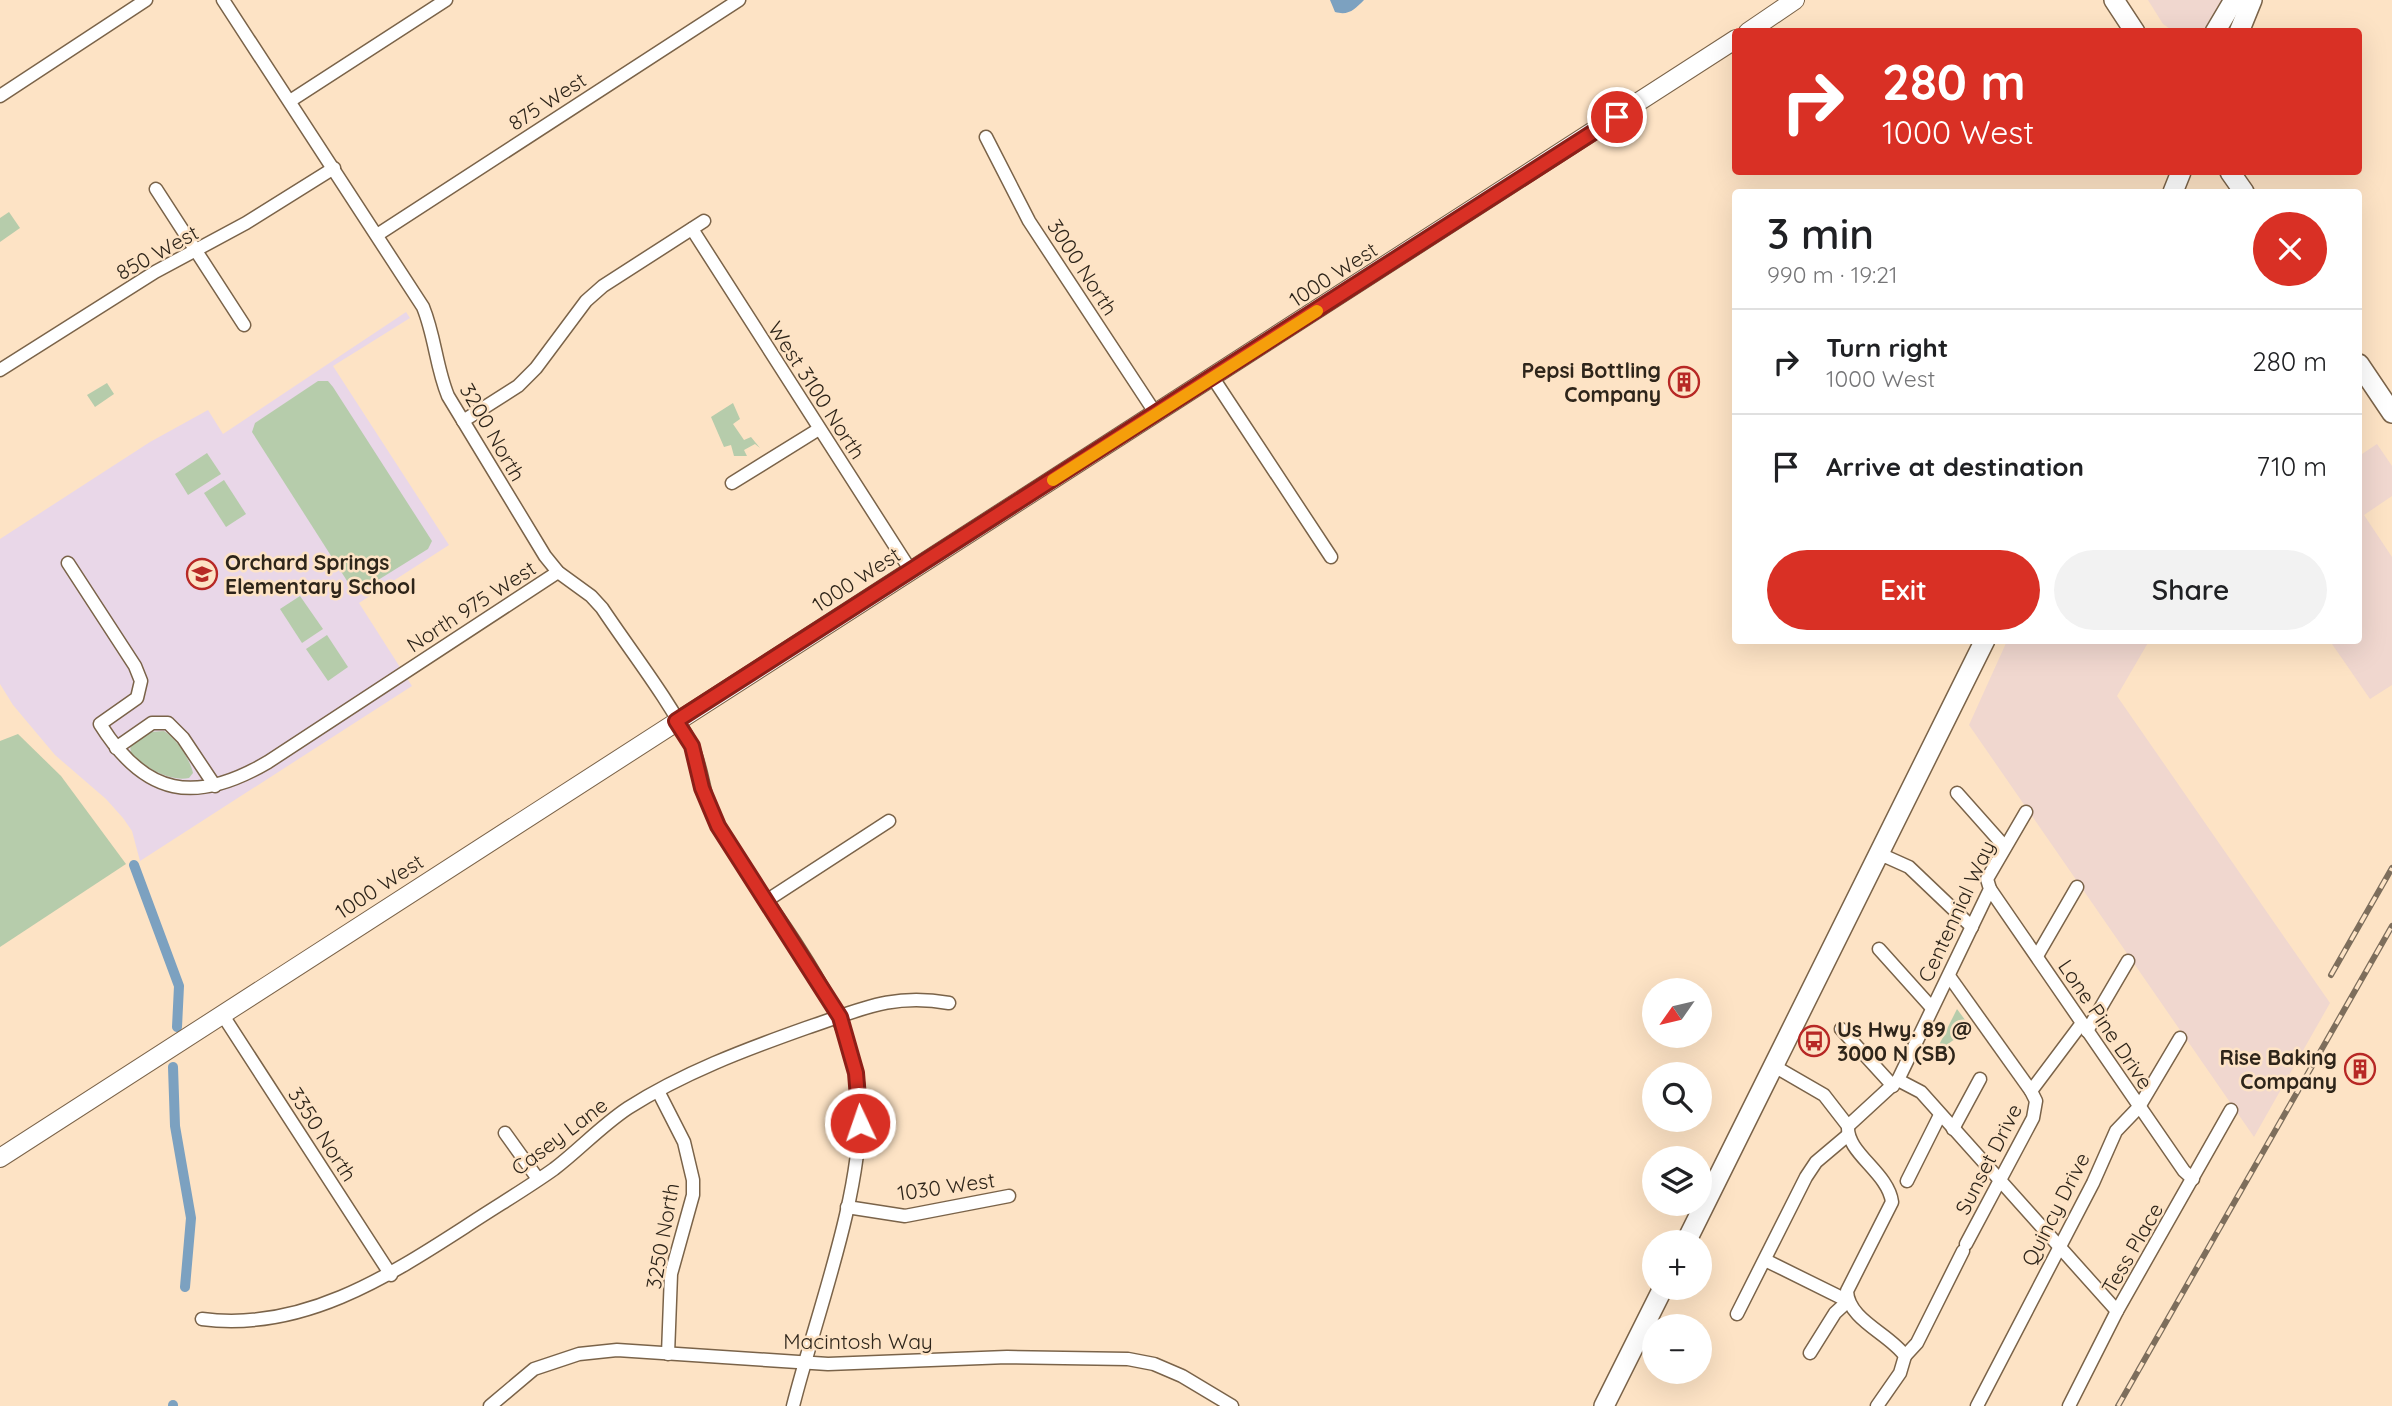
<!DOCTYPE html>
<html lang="en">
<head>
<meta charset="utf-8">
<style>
	:root { --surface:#fff; --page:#f2f2f2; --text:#202124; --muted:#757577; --line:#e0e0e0; --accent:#d93025 }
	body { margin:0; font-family:Quicksand,sans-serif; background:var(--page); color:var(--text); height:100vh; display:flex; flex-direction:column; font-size:26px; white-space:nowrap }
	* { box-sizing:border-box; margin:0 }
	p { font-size:23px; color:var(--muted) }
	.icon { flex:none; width:38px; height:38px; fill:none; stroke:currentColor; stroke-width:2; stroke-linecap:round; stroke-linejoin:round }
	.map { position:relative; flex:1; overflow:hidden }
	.panel { position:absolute; left:1732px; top:189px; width:630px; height:455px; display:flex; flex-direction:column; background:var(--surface); border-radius:7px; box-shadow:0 7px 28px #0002 }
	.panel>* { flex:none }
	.banner { position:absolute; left:1732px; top:28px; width:630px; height:147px; border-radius:7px; box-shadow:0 7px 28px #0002; background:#d93025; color:#fff; overflow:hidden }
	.needle { width:46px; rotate:236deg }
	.fabs { position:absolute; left:1642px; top:978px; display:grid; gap:14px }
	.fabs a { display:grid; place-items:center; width:70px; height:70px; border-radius:50%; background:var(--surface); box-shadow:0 7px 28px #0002; font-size:35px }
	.pin { position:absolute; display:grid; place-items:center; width:60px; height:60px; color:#fff; margin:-30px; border:4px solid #fff; border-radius:50%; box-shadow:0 2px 7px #0007 }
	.me { position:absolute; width:77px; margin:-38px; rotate:357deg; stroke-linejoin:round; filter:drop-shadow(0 0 5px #0008) }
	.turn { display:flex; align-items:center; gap:24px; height:147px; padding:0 35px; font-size:32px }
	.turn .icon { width:91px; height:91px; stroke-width:2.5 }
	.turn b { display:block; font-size:49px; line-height:60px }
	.round { display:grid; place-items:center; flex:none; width:74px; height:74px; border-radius:37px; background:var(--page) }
	.headline { display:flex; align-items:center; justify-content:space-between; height:119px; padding:0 35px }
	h1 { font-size:42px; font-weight:600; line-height:52px }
	.cta { display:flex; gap:14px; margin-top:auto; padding:14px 35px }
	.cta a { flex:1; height:80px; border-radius:42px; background:var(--accent); color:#fff; font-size:28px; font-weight:600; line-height:80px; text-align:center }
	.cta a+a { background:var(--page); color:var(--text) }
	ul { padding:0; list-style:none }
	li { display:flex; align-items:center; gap:21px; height:105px; padding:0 35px; border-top:2px solid var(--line) }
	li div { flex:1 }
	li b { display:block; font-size:26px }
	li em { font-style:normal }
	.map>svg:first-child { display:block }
	.commercial { fill:#f0d7cf }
	.education { fill:#e9d7e8 }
	.green { fill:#b6ccab }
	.water { fill:#7ca1c0 }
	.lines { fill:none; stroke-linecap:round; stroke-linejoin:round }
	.canal { stroke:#7ca1c0; stroke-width:10 }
	.street-casing { stroke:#7a6349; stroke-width:15 }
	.secondary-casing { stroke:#7a6349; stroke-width:20 }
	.primary-casing { stroke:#7a6349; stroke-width:22 }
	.street { stroke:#fff; stroke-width:12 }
	.secondary { stroke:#fff; stroke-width:18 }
	.primary { stroke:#fff; stroke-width:19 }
	.rail-casing { stroke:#7d6e5c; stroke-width:6 }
	.rail { stroke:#fde3c5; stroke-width:3.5; stroke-dasharray:10; stroke-linecap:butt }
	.route-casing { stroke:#8d1f18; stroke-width:18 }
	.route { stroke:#d93025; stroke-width:12 }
	.slow { stroke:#f59e0b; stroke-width:12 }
	.labels { text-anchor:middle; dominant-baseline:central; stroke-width:5; stroke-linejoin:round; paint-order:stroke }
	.street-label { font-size:21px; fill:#2e251a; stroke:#fde3c5 }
	.poi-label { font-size:21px; font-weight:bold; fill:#2e251a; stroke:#fde3c5; text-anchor:end }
</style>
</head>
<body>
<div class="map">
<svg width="2392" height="1406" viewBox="0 0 2392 1406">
	<rect width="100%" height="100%" fill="#fde3c5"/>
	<g class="commercial">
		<polygon points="2148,0 2223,0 2207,28 2201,32 2173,31 2163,24"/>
		<polygon points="2377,444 2392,466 2392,496 2364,515 2392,557 2392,685 2370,699 2330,641 2359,640 2359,456"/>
		<polygon points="2007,641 2149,641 2117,696 2330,1003 2254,1137 1969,725"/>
	</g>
	<polygon class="education" points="406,312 410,318 333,366 449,545 359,603 412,686 140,861 132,831 123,818 106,799 55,755 13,705 0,684 0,539 150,442 208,410 223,434"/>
	<g class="green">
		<polygon points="9,212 20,228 0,242 0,218"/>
		<polygon points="318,381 328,381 333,387 432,541 428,549 362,590 355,590 349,584 252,432 255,423"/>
		<polygon points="107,383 114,394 95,407 87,395"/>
		<polygon points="733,403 740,419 733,424 744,440 751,437 760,448 755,444 744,450 747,456 734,456 731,445 724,447 711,417"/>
		<polygon points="207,453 221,474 188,495 175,474"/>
		<polygon points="224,480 246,514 226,527 204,493"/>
		<polygon points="300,596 323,629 302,643 280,609"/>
		<polygon points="327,635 348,667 328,681 306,649"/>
		<path d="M 164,731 C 176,738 190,759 193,773 L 189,778 C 169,782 145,767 131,754 L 130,745 L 149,732 Z"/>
		<polygon points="18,734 61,776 126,864 0,947 0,741"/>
		<polygon points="1957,1009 1971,1028 1942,1048 1939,1045"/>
	</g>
	<path class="water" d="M 1330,0 L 1364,0 C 1355,9 1349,16 1335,12 Z"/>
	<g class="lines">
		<g class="canal">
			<polyline points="134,865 179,986 177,1027"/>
			<polyline points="173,1067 175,1126 191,1218 185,1287"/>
			<polyline points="173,1406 173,1405"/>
		</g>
		<g class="street-casing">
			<g id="street">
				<path d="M 223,0 L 423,307 C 435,336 436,367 448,396 L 545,556 L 558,572 L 591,596 L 602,608 C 632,653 668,698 692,746 C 704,772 703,801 718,826 C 767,911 858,1006 860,1107 C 861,1199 816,1315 793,1406"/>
				<polyline points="0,96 146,0"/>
				<polyline points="290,101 446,0"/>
				<polyline points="986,137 1029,221 1156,414"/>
				<polyline points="156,189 244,325"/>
				<polyline points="692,229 911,571"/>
				<polyline points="377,235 739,0"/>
				<polyline points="0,370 155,272 246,223 334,168"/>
				<polyline points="1213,378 1331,557"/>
				<polyline points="463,421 518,386 536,368 586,301 603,286 704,221"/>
				<polyline points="732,483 819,429"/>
				<path d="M 68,563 L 135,666 L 141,681 L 137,698 L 100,724 C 145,796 195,805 268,762 L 558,572"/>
				<polyline points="116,748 152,723 168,723 183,738 215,786"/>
				<polyline points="1957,793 2005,847"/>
				<polyline points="1880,854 1909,867 1972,927"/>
				<polyline points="1990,889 2184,1171 2193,1179"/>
				<polyline points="766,901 889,821"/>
				<polyline points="1879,949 1932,1008"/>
				<polyline points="2037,956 2077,887"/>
				<polyline points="1949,976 2031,1091"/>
				<polyline points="222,1014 391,1275"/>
				<polyline points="1841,1029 1893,1086"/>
				<polyline points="2087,1031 2128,961"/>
				<path d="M 1774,1066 L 1824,1095 L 1848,1126 C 1846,1153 1888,1172 1892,1202 L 1847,1291 C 1848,1320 1890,1334 1905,1356 L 1900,1373 L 1877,1406"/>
				<polyline points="1898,1080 1921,1092 2117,1311"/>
				<polyline points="658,1091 684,1142 693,1180 693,1195 671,1274 668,1354"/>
				<polyline points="1848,1126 1898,1080 1990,889 1987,879 2026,812"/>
				<polyline points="1953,1129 1980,1079"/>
				<polyline points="505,1133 538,1179"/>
				<polyline points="1907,1181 1940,1115"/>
				<polyline points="847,1207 905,1216 1009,1196"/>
				<polyline points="1966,1244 2033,1118 2036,1101 2031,1091 2082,1023"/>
				<polyline points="1765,1260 1848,1301 1835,1313 1810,1353"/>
				<polyline points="1737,1314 1806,1177 1816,1162 1848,1135"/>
				<path d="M 202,1319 C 301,1332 386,1278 465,1227 C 495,1207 526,1189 554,1169 C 579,1150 601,1126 628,1108 C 683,1073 744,1050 806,1028 C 860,1010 891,993 949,1003"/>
				<polyline points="1905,1356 1917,1343 1963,1251"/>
				<polyline points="490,1406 534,1369 579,1354 617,1350 828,1364 1007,1357 1128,1359 1154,1364 1182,1376 1232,1406"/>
				<polyline points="1977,1406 2093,1183 2116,1131 2139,1107 2180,1038"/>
				<polyline points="2069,1406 2117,1311 2231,1110"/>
			</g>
		</g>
		<g class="secondary-casing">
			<g id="secondary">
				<polyline points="1748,32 1795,0"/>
				<polyline points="0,1158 1736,39"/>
			</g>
		</g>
		<g class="primary-casing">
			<g id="primary">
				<polyline points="2114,0 2135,32"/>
				<polyline points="2215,32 2234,0"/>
				<polyline points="2239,32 2252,0"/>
				<polyline points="2230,172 2244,192"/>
				<polyline points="2173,192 2181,172"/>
				<polyline points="2359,364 2392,413"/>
				<polyline points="1686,1242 1985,640"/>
				<polyline points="1604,1406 1663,1288"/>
			</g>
		</g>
		<use href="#street" class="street"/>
		<use href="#secondary" class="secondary"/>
		<use href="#primary" class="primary"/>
		<g class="rail-casing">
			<g id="rail">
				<polyline points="2331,975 2392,868"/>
				<polyline points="2118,1406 2392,926"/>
			</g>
		</g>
		<use href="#rail" class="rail"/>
	</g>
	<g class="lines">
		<g class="route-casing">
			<polyline id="route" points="860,1123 856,1073 840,1017 718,826 702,788 692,746 676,721 1617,117"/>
		</g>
		<use href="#route" class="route"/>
		<polyline class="slow" points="1053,480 1317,311"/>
	</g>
	<defs>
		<g id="building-ring" transform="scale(1.575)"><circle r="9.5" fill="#fde3c5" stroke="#b72825" stroke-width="1.5"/><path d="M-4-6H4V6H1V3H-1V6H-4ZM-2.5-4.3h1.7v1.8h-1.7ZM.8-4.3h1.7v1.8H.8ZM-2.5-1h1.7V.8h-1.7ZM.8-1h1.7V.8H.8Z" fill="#b72825"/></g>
		<g id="school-ring" transform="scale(1.575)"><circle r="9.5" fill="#fde3c5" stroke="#b72825" stroke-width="1.5"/><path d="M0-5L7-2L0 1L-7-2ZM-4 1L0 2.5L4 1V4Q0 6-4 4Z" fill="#b72825"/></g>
		<g id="bus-ring" transform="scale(1.575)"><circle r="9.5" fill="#fde3c5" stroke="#b72825" stroke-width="1.5"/><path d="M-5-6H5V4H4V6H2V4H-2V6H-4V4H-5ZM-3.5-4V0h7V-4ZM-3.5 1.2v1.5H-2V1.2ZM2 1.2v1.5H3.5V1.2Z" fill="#b72825"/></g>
	</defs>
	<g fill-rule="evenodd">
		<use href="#building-ring" x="1684" y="382"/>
		<use href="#school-ring" x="202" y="574"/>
		<use href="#bus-ring" x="1814" y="1041"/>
		<use href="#building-ring" x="2360" y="1069"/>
	</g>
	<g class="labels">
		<g class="street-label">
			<text transform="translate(547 101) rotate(-33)">875 West</text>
			<text transform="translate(157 252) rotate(-29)">850 West</text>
			<text transform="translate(1083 267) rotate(57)">3000 North</text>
			<text transform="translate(1333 274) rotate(-33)">1000 West</text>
			<text transform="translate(817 390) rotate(57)">West 3100 North</text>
			<text transform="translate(493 432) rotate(60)">3200 North</text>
			<text transform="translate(856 579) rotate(-33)">1000 West</text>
			<text transform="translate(471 606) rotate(-33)">North 975 West</text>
			<text transform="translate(379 886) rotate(-33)">1000 West</text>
			<text transform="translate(1956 911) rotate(-65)">Centennial Way</text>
			<text transform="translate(2106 1024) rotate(56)">Lone Pine Drive</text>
			<text transform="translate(323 1134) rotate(57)">3350 North</text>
			<text transform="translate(559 1136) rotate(-37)">Casey Lane</text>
			<text transform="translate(1988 1159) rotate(-63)">Sunset Drive</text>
			<text transform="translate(946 1186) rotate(-8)">1030 West</text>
			<text transform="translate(2055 1209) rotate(-63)">Quincy Drive</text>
			<text transform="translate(662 1236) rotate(-80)">3250 North</text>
			<text transform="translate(2132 1248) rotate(-60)">Tess Place</text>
			<text x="858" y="1341">Macintosh Way</text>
		</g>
		<g class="poi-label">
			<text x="1661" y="370">Pepsi Bottling<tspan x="1661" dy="24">Company</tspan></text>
			<text x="225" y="562" text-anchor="start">Orchard Springs<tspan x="225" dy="24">Elementary School</tspan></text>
			<text x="1837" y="1029" text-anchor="start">Us Hwy. 89 @<tspan x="1837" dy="24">3000 N (SB)</tspan></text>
			<text x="2337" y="1057">Rise Baking<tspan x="2337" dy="24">Company</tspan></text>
		</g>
	</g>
</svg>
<div class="fabs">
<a><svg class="needle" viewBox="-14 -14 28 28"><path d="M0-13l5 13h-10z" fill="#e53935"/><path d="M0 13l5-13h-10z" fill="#757577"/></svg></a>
<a><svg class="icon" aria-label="search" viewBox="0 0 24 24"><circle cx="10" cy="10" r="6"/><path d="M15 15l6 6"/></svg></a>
<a><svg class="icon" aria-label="layers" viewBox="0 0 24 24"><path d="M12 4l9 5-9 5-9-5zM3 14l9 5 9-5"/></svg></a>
<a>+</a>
<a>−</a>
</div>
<div class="pin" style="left:1617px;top:117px;background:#d93025"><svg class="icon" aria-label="arrive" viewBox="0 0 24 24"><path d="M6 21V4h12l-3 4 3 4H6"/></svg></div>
<svg class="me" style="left:860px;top:1123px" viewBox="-20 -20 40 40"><circle r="17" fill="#d93025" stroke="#fff" stroke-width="3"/><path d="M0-11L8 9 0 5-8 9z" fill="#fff"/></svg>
<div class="banner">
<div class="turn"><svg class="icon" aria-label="right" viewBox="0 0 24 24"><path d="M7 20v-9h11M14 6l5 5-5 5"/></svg><div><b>280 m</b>1000 West</div></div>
</div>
<section class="panel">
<div class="headline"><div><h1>3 min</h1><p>990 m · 19:21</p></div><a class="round" style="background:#d93025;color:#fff"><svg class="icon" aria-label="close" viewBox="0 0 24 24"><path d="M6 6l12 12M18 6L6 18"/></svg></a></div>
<ul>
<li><svg class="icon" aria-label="right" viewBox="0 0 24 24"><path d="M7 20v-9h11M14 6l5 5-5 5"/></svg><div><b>Turn right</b><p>1000 West</p></div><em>280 m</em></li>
<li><svg class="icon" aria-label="arrive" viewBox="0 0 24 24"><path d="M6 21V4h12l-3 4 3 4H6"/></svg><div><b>Arrive at destination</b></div><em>710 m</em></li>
</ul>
<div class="cta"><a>Exit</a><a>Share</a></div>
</section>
</div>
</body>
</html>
